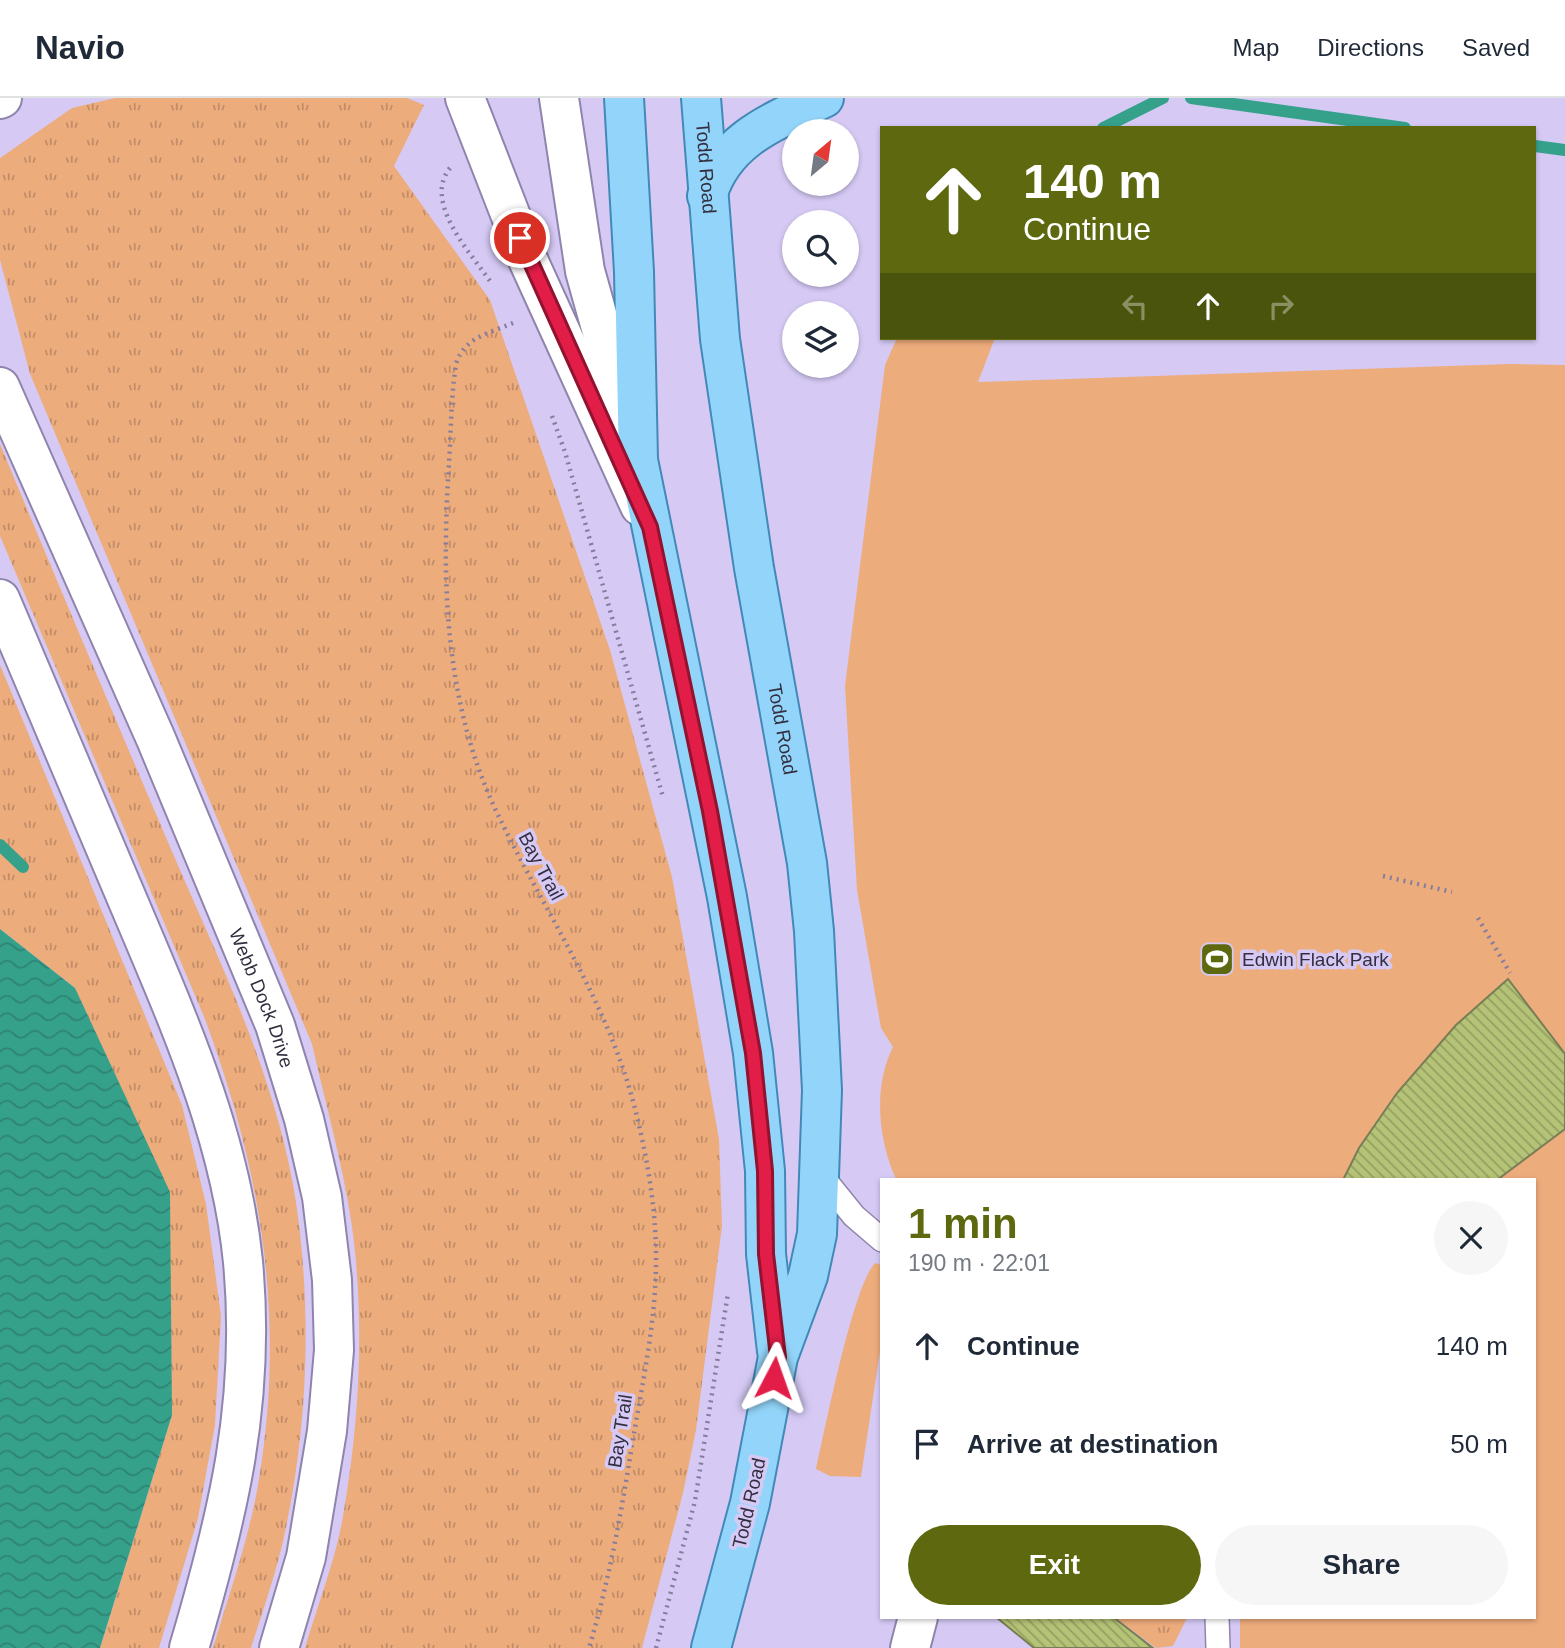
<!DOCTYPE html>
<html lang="en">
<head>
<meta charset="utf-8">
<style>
	:root { --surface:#fff; --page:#f6f6f7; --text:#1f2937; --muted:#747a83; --line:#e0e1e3; --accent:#5e690f }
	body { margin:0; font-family:Helvetica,sans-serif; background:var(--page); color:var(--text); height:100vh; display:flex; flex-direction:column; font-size:26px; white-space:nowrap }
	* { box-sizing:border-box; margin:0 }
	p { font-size:23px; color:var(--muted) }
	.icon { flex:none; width:38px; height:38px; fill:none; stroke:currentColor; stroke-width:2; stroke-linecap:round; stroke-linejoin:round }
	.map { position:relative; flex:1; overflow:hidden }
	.side { position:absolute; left:880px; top:1080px; width:656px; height:441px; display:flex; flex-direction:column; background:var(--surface); border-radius:0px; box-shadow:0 2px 5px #0004 }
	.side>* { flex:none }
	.hud { position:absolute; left:880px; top:28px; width:656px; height:214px; border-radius:0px; box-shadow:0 2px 5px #0004; background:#5e690f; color:#fff; overflow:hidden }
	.needle { width:46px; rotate:29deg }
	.buttons { position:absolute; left:782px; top:21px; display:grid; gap:14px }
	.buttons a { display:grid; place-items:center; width:77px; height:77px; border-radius:50%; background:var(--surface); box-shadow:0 2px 5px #0004; font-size:35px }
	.pin { position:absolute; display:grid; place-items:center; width:60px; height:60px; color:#fff; margin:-30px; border:4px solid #fff; border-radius:50%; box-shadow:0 2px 7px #0007 }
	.me { position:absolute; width:77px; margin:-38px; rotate:4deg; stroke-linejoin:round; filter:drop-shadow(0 0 5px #0008) }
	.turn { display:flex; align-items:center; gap:24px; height:147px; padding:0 28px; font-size:32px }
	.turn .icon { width:91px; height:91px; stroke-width:2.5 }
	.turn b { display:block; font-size:49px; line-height:60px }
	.lanes { display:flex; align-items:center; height:66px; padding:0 28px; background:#0003; justify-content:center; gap:35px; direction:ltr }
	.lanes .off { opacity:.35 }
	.round { display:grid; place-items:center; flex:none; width:74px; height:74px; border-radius:37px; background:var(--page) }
	.headline { display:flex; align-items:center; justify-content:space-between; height:119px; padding:0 28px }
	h1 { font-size:42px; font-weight:800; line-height:52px; color:var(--accent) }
	.action { display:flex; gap:14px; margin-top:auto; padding:14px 28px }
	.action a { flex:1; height:80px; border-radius:42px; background:var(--accent); color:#fff; font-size:28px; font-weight:800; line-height:80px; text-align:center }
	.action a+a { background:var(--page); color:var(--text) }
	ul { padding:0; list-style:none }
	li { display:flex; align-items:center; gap:21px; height:98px; padding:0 28px }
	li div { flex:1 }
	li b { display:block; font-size:26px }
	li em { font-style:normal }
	header { display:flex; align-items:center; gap:42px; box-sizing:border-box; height:98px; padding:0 35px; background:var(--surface); border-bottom:2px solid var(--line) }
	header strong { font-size:33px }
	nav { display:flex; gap:38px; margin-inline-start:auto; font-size:24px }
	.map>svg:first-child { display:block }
	.grass { fill:url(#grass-tufts) }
	.garden { fill:#edac7c }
	.water { fill:url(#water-waves) }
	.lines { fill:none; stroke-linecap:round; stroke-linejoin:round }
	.stream { stroke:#35a18b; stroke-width:12 }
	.building { fill:url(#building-back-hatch); stroke:#777e55; stroke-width:2 }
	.lane-casing { stroke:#8f84ac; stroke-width:26 }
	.street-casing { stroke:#8f84ac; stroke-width:42 }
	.secondary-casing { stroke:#8f84ac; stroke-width:42 }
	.primary-casing { stroke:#4389b7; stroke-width:42 }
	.path { stroke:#867d9c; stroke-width:4.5; stroke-dasharray:2 5; stroke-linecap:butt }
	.lane { stroke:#fff; stroke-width:23 }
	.street { stroke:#fff; stroke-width:38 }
	.secondary { stroke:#fff; stroke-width:38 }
	.primary { stroke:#93d5fa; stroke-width:38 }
	.route-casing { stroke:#92132f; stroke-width:18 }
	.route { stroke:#e11d48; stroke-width:12 }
	.labels { text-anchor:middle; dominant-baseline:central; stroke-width:7; stroke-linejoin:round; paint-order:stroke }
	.street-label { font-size:19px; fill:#342f40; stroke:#d6caf5 }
	.poi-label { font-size:19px; fill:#342f40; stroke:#d6caf5; text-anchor:start }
</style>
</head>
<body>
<header>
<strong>Navio</strong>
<nav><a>Map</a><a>Directions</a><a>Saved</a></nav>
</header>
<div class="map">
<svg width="1565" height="1550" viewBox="0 0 1565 1550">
	<defs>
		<pattern id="grass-tufts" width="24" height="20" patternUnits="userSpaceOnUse" patternTransform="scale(1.75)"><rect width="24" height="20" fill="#edac7c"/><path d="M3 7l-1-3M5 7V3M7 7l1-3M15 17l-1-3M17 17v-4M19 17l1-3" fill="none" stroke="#c18c67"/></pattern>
		<pattern id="water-waves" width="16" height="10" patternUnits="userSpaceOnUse" patternTransform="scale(1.75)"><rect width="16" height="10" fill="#35a18b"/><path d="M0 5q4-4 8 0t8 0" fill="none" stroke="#2e8473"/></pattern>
		<pattern id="building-back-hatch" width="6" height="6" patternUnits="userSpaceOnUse" patternTransform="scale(1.75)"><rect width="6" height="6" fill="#b5c376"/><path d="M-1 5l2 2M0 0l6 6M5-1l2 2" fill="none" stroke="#949f62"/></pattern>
	</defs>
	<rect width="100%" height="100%" fill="#d6caf5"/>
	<g class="grass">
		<path d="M 115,0 L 407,0 L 424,7 L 394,68 L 490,202 L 610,552 L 672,779 L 719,1041 L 722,1128 L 696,1332 L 683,1395 L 642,1550 L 305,1550 C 318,1505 337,1459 344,1412 C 360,1319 365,1216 351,1122 C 342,1063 325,1004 312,946 L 30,276 L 0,162 L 0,60 L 72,10 Z"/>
		<path d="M 0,346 C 56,481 113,616 171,751 C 220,865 277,980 296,1104 C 312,1214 308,1326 285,1434 C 277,1473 263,1512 251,1550 L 213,1550 C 230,1493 251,1435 260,1375 C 285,1214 261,1073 205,921 L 0,438 Z"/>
		<polygon points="0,567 182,1007 206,1106 221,1218 215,1327 198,1420 159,1550 100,1550 172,1317 75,890 0,831"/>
		<polygon points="1114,1519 1186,1519 1186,1522 1173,1548 1156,1550"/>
	</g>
	<g class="garden">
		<path d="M 897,240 L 995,240 L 978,284 L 1509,266 L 1565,267 L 1565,1550 L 1240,1550 L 1240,1519 L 1535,1519 L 1535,1082 L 896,1081 C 878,1042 873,988 893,949 L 881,930 L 857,792 L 845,588 L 885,267 Z"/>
		<path d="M 875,1165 L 882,1167 L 882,1240 L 861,1379 L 830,1378 L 816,1371 C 825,1332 853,1188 875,1165 Z"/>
	</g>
	<polygon class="water" points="0,831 75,890 170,1094 172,1317 100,1550 0,1550"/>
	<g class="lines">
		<g class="stream">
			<polyline points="1191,0 1405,30"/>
			<polyline points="1103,30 1163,0"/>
			<polyline points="1535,48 1565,52"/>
			<polyline points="0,747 23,769"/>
		</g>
	</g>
	<g class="building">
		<polygon points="1508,881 1565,956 1565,1031 1497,1082 1343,1082 1359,1050 1397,995 1456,927"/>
		<polygon points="996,1519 1113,1519 1153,1550 1034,1550"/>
	</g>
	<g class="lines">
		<g class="lane-casing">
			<g id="lane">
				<polyline points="820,1076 854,1118 882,1142"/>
				<polyline points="1217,1519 1218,1550"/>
			</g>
		</g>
		<g class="street-casing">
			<polyline id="street" points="910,1550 918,1519"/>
		</g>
		<g class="secondary-casing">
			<g id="secondary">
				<polyline points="465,0 528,162 640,408"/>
				<polyline points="559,0 585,173 631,337"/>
				<polyline points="0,1 2,0"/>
				<path id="s1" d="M 0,289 L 156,641 L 275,927 L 304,1021 L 322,1099 L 332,1182 L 334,1252 L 327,1333 L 306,1459 L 279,1550"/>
				<path d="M 0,501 C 45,608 91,715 136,822 C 183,933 231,1043 243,1164 C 256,1304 228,1418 189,1550"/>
			</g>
		</g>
		<g class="primary-casing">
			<g id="primary">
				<polyline points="624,0 634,174 638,362 727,799 753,955 765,1073 766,1156 777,1253"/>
				<path id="s2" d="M 701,0 L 720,241 L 754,470 L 807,765 L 814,833 L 822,992 L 817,1136 L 808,1178 L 778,1259 L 750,1405 L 711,1550"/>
				<path d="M 707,98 C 724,41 774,23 824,0"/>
			</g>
		</g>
		<g class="path">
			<path d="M 450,70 C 422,105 472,156 492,186"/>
			<path d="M 513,225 C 490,235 464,239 456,266 C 451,299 451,333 449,366 C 441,486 445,609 499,719 C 545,814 605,900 633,1003 C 647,1056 657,1114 656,1168 C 655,1228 642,1288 632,1347 C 621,1416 609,1483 589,1550"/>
			<polyline points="552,318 565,354 663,699"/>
			<polyline points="1383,778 1452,794"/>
			<polyline points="1478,820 1510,875"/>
			<polyline points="656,1550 695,1403 728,1195"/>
		</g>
		<use href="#lane" class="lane"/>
		<use href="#street" class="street"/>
		<use href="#secondary" class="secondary"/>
		<use href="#primary" class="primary"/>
	</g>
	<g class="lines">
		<g class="route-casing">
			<polyline id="route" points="520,140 650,429 710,713 753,955 765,1073 766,1156 778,1259 774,1280"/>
		</g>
		<use href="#route" class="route"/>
	</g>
	<defs>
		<g id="stadium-square" transform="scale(1.75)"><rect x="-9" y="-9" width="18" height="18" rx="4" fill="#5e690f" stroke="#d6caf5"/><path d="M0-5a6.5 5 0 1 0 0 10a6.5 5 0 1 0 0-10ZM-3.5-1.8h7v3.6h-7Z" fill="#fff"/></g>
	</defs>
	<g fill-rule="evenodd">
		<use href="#stadium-square" x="1217" y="861"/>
	</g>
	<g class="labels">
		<g class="street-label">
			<text stroke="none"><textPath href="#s2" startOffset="70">Todd Road</textPath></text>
			<text stroke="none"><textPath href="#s2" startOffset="637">Todd Road</textPath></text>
			<text transform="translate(541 768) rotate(62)">Bay Trail</text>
			<text stroke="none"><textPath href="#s1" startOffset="665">Webb Dock Drive</textPath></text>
			<text transform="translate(620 1333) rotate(-81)">Bay Trail</text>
			<text transform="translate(749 1405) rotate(-77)">Todd Road</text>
		</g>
		<g class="poi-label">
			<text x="1242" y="861">Edwin Flack Park</text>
		</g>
	</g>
</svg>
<div class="buttons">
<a><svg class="needle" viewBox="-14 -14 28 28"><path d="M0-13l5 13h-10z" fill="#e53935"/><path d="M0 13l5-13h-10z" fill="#747a83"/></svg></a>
<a><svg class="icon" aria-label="search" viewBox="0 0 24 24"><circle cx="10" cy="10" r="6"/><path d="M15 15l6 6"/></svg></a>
<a><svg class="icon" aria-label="layers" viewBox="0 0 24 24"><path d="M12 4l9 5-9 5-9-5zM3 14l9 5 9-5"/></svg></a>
</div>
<div class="pin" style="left:520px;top:140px;background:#d93025"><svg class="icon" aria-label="arrive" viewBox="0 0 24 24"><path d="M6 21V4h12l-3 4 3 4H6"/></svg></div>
<svg class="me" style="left:774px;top:1280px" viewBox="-20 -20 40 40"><path d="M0-17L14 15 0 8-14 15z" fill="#e11d48" stroke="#fff" stroke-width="4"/></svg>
<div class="hud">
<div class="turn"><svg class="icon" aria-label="ahead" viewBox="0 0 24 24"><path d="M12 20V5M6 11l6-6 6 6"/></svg><div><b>140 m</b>Continue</div></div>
<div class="lanes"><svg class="icon off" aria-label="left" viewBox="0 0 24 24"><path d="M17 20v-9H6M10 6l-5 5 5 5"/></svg><svg class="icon" aria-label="ahead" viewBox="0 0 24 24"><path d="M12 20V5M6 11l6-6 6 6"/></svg><svg class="icon off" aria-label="right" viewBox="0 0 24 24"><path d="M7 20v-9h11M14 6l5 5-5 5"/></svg></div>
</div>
<section class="side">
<div class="headline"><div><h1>1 min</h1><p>190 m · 22:01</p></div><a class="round"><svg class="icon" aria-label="close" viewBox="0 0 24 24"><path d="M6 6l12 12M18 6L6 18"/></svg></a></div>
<ul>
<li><svg class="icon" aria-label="ahead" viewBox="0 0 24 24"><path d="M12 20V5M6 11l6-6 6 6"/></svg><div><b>Continue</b></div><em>140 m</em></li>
<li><svg class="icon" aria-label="arrive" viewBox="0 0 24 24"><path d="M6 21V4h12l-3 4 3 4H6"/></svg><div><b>Arrive at destination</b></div><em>50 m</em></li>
</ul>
<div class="action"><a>Exit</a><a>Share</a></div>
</section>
</div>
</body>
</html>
